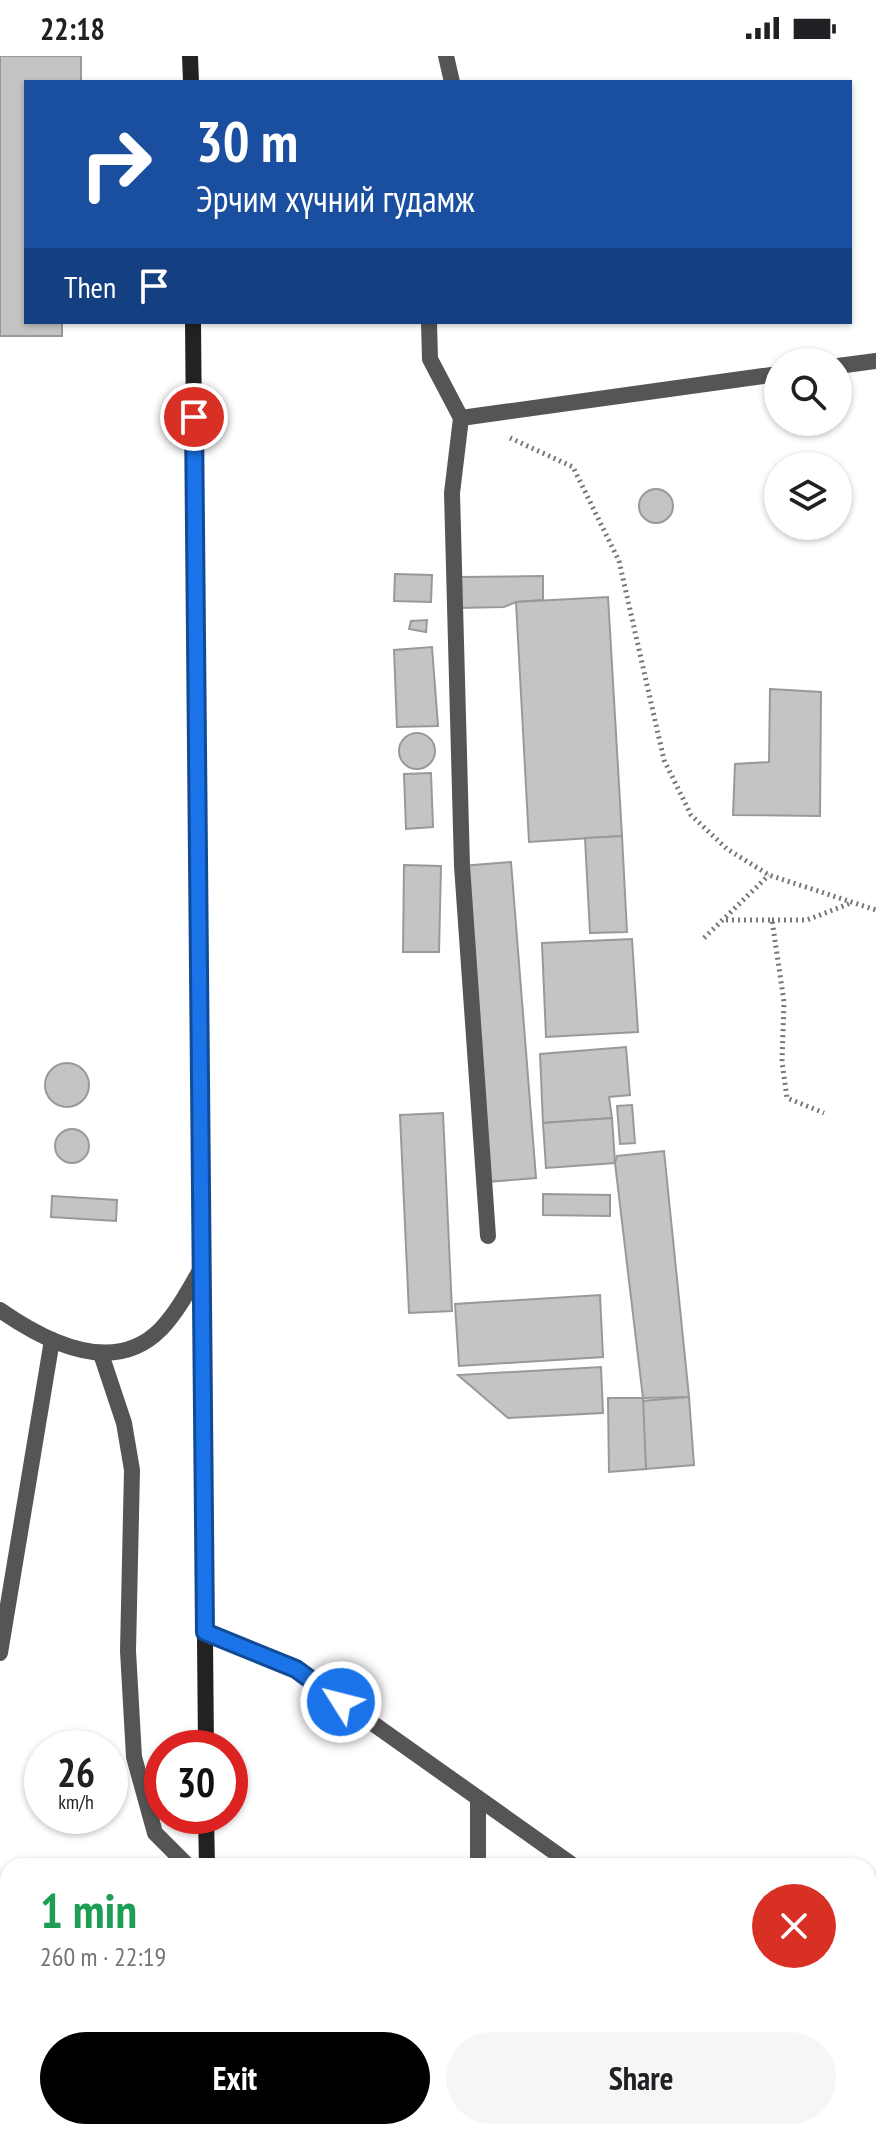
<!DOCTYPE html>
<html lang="en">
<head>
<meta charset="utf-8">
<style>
	:root { --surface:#fff; --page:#f6f6f6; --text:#202124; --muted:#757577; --accent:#000 }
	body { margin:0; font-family:"PT Sans Narrow",sans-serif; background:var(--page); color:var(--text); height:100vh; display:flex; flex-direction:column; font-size:30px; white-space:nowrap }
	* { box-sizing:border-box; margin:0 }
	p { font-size:26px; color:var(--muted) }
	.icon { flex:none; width:44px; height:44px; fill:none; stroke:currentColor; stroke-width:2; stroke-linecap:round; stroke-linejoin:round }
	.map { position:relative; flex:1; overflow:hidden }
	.side { position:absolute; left:0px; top:1802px; width:876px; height:282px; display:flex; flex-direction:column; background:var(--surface); border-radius:24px 24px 0 0; box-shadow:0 2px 6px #0004 }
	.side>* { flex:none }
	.hud { position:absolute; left:24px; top:24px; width:828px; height:244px; border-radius:0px; box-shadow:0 2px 6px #0004; background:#1a4fa0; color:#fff; overflow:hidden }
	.controls { position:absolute; left:764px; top:292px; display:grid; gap:16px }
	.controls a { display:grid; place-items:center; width:88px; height:88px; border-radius:50%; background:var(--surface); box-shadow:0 2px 6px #0004; font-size:40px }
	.speed { position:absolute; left:24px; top:1674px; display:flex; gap:16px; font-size:40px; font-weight:700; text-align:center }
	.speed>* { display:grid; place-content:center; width:104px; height:104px; border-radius:50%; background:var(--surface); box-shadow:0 2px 6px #0004; line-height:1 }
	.speed small { font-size:20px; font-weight:400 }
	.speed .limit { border:12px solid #d22; background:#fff; color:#111 }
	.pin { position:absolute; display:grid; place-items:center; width:68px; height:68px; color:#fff; margin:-34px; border:4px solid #fff; border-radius:50%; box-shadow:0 2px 8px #0007 }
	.me { position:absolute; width:88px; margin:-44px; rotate:306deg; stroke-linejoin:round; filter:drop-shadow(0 0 6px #0008) }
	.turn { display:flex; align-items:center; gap:28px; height:168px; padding:0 40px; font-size:36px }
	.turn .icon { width:104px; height:104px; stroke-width:2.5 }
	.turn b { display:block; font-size:56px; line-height:68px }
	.then { display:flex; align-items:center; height:76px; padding:0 40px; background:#0003; gap:16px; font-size:30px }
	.round { display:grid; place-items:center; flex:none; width:84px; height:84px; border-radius:42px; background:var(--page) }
	.summary { display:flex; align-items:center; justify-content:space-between; height:136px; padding:0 40px }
	h1 { font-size:48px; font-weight:800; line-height:60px; color:#1e9e55 }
	.cta { display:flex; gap:16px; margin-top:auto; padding:16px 40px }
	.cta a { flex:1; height:92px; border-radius:48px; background:var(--accent); color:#fff; font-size:32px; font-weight:800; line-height:92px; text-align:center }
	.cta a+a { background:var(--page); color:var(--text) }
	.status { display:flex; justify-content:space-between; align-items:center; height:56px; padding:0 40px; background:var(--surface); direction:ltr }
	.status svg { height:22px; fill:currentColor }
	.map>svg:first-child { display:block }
	.building { fill:#c4c4c4; stroke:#999; stroke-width:2 }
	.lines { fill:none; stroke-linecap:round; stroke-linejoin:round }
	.path { stroke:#777; stroke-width:5; stroke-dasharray:2 4; stroke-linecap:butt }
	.lane { stroke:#555; stroke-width:16 }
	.street { stroke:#555; stroke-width:16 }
	.secondary { stroke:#222; stroke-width:16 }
	.route-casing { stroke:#114b97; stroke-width:20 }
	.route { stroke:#1a73e8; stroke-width:14 }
</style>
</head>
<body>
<div class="status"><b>22:18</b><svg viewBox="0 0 49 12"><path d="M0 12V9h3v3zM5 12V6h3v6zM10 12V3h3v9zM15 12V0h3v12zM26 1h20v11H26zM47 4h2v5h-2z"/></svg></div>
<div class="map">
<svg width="876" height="2083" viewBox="0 0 876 2083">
	<rect width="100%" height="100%" fill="#fff"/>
	<g class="building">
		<polygon points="0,0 81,0 81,26 26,26 26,266 62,266 62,280 0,280"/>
		<circle cx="656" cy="450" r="17"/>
		<polygon points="395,518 432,519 431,546 394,545"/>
		<polygon points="543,520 543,544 516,546 504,551 459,552 461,521"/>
		<polygon points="608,541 622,780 529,786 516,546"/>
		<polygon points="427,564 426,576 409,573 411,565"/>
		<polygon points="432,591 438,670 397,671 394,594"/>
		<polygon points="770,633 821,636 820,760 733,759 735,708 769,706"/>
		<circle cx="417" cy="695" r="18"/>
		<polygon points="431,717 433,771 406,773 404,718"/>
		<polygon points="622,780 627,876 590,877 585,782"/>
		<polygon points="511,806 536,1122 487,1126 462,810"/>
		<polygon points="404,809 441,810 439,896 403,896"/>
		<polygon points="632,883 638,976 546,981 542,887"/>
		<polygon points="626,991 630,1039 609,1041 612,1062 543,1067 540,998"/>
		<circle cx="67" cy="1029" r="22"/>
		<polygon points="632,1049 635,1087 620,1088 617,1050"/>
		<polygon points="443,1057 452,1255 409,1257 400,1059"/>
		<polygon points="612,1062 615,1107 546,1112 543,1067"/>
		<circle cx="72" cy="1090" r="17"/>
		<polygon points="664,1095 689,1341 643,1342 615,1107 617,1100"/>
		<polygon points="543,1138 610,1139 610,1160 543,1159"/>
		<polygon points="52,1140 117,1144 116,1165 51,1161"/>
		<polygon points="600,1239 603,1301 459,1310 455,1248"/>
		<polygon points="601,1311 603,1357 508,1362 458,1319"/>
		<polygon points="689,1341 694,1409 646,1413 641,1345"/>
		<polygon points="608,1342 643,1342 646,1413 609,1416"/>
	</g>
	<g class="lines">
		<g class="path">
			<polyline points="510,382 573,411 619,505 664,704 691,759 727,793 769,819 876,854"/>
			<polyline points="726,864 772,864 784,946 782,1006 787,1042 824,1057"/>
			<polyline points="772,864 807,864 851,847"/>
			<polyline points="704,882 769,819"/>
		</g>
		<g class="lane">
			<polyline points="446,0 452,26"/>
			<polyline points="429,266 430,303 461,362 452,437 462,810 488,1180"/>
			<polyline points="838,310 876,305"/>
			<polyline points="461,362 778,318"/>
			<polyline points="101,1298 124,1367 132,1414 128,1595 134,1701 155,1777 188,1810"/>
			<polyline points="478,1744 478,1810"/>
			<polyline points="0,1916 8,1916"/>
			<polyline points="758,2076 768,2083"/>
			<polyline points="474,2083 474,2076"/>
		</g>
		<g class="street">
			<path d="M 0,1254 C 46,1286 114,1321 161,1273 C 178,1255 190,1232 202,1211"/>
			<polyline points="205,1576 296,1613 574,1810"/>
			<polyline points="0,1597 52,1284"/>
			<polyline points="868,2012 876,2018"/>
		</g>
		<g class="secondary">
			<polyline points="190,0 191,26"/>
			<polyline points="193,266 206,1692"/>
			<polyline points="206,1760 207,1810"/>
			<polyline points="209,2076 209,2083"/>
		</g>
	</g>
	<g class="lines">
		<g class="route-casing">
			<polyline id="route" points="194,361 205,1576 296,1613 341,1646"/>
		</g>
		<use href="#route" class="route"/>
	</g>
</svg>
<div class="controls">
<a><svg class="icon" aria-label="search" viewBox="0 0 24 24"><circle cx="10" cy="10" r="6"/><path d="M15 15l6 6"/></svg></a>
<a><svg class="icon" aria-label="layers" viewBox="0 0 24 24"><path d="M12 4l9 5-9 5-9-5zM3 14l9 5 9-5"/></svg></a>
</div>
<div class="speed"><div>26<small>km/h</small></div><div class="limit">30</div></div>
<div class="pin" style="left:194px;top:361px;background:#d93025"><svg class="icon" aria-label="arrive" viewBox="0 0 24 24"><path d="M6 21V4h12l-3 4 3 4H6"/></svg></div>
<svg class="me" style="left:341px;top:1646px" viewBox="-20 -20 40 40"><circle r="17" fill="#1a73e8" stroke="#fff" stroke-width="3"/><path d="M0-11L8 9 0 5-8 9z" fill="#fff"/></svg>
<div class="hud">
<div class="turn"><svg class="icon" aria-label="right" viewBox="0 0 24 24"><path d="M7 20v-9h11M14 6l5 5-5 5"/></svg><div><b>30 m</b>Эрчим хүчний гудамж</div></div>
<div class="then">Then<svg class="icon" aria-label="arrive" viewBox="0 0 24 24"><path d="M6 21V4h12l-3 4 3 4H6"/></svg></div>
</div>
<section class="side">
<div class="summary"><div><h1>1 min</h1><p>260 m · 22:19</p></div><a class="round" style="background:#d93025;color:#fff"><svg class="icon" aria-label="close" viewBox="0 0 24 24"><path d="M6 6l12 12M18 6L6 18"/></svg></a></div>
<div class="cta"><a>Exit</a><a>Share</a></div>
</section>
</div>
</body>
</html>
